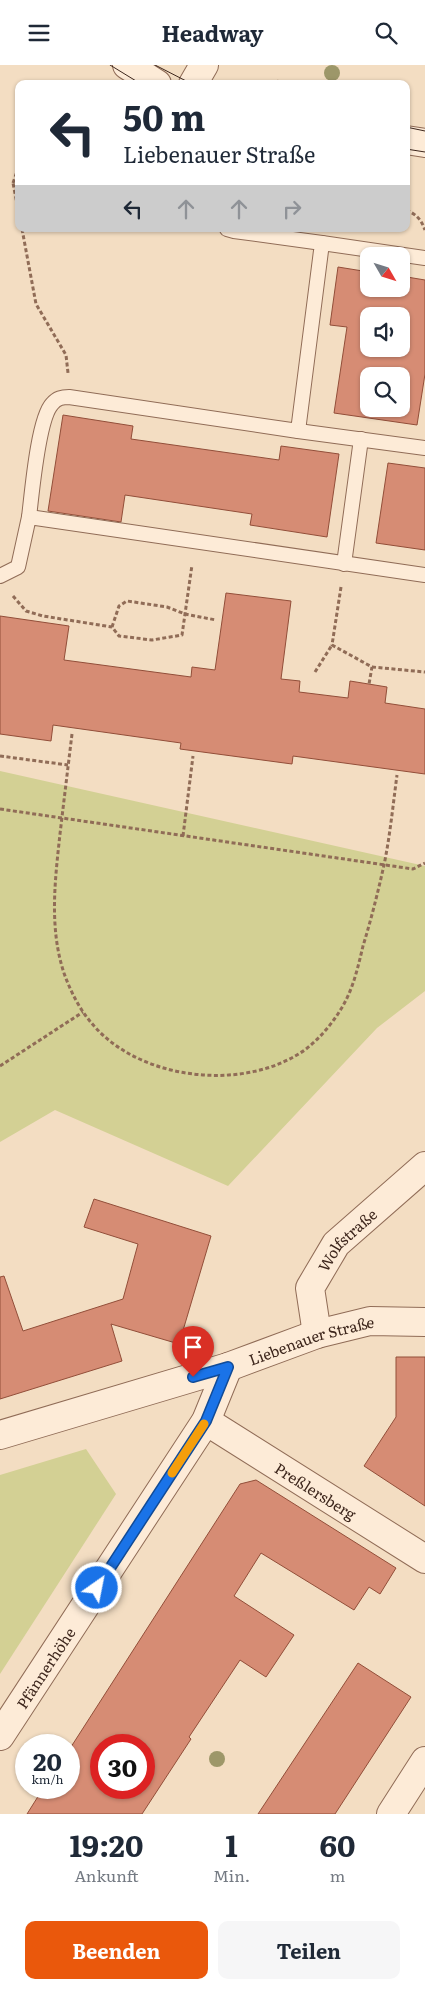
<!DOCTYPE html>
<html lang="de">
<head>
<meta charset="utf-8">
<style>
	:root { --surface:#fff; --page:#f6f6f7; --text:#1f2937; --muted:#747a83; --accent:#ea580c }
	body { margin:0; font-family:Literata,serif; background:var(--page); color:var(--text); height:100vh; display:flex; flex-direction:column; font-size:19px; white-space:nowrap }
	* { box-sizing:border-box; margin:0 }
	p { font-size:16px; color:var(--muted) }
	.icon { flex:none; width:28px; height:28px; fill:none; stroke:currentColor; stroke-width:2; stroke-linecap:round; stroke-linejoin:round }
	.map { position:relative; height:1749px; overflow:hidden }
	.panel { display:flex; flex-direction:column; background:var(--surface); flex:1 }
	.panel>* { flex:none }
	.top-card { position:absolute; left:15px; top:15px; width:395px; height:152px; border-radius:10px; box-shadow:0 1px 4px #0004; background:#fff; color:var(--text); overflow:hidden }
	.needle { width:32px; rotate:129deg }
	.fabs { position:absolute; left:360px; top:182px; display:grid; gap:10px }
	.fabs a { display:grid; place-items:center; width:50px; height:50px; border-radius:10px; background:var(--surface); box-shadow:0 1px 4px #0004; font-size:25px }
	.speed { position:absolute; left:15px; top:1669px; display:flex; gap:10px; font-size:25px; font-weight:700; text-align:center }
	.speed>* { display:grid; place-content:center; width:65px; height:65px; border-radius:50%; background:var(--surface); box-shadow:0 1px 4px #0004; line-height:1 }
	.speed small { font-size:12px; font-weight:400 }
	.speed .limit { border:8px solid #d22; background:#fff; color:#111 }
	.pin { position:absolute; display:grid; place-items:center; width:42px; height:42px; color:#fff; margin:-51px -21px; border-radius:50% 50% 50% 0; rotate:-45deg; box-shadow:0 0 5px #0007 }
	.pin .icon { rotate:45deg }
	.me { position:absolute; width:55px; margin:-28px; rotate:33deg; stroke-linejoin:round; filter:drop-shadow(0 0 4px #0008) }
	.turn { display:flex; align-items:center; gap:18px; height:105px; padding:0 25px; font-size:22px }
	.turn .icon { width:65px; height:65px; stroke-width:2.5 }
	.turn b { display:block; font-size:35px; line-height:42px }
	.lanes { display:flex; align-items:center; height:48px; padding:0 25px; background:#0003; justify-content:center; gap:25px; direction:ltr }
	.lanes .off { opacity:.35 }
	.eta { display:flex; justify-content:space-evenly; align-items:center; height:85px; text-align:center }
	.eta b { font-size:30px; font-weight:700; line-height:35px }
	.primary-button { display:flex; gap:10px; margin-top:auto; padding:10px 25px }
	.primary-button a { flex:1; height:58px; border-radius:10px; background:var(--accent); color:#fff; font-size:20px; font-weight:700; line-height:58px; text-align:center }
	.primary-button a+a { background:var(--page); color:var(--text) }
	header { display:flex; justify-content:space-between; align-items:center; height:65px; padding:0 25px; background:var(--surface); font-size:22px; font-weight:700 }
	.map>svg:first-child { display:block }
	.green { fill:#d3d094 }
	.building { fill:#d68c74; stroke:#924e39; fill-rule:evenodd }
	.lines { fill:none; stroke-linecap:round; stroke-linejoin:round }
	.service-casing { stroke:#906c57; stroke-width:16 }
	.minor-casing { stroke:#906c57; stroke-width:30 }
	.tertiary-casing { stroke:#906c57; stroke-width:30 }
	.path { stroke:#906c57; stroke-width:3; stroke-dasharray:4 2.5; stroke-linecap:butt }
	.service { stroke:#fdebd7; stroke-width:14 }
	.minor { stroke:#fdebd7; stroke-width:28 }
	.tertiary { stroke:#fdebd7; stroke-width:28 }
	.tram { stroke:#3e271d; stroke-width:1 }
	.tree { fill:#9d9769 }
	.route-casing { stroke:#114b97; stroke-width:12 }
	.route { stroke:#1a73e8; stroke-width:9 }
	.slow { stroke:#f59e0b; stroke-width:9 }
	.labels { text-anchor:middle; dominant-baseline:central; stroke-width:5; stroke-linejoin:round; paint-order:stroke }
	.street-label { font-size:15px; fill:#3e271d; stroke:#f9e8d3 }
</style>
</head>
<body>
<header><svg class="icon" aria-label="menu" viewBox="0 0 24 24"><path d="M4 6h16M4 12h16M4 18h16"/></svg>Headway<svg class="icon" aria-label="search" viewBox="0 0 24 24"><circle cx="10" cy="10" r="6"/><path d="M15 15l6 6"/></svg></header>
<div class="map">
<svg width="425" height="1749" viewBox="0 0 425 1749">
	<rect width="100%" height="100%" fill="#f3ddc2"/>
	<g class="green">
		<polygon points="0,706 425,801 425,926 377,963 228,1121 55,1045 0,1077"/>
		<polygon points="86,1384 116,1429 0,1609 0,1410"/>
	</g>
	<g class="building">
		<path d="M 338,202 L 369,207 L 369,224 L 401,224 L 401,211 L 425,215 L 425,309 L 417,360 L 334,348 L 347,262 L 330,260 ZM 369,251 L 401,251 L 401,284 L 369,284 ZM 369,311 L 401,311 L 401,344 L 369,344 Z"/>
		<polygon points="63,350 133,361 131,374 279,395 281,381 339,389 327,472 250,460 252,449 125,430 121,457 48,446"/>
		<polygon points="388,398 425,403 425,485 376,478"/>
		<polygon points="226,528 291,536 281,614 300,616 299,627 348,633 350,616 387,622 385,638 425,644 425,709 293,691 292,699 180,684 181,678 53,660 51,676 0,669 0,551 69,561 64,595 191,612 192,602 215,605"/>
		<polygon points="94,1134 211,1171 179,1279 111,1259 122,1296 0,1334 0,1212 4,1211 23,1266 123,1234 138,1179 84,1162"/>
		<polygon points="396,1292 425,1292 425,1441 364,1401 396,1352"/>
		<path d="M 256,1415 L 396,1503 L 380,1529 L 369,1522 L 354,1545 L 261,1488 L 234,1531 L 294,1570 L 266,1612 L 240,1595 L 189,1672 L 191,1674 L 142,1749 L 27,1749 L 44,1722 L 69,1722 L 69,1685 L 240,1419 ZM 101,1680 L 144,1680 L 144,1722 L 101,1722 Z"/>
		<polygon points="358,1598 411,1632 335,1749 258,1749"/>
	</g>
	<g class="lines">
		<g class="service-casing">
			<g id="service">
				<polyline points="322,178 425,193"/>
				<polyline points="298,366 425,383"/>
				<path d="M 29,452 C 32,428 38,354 52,339 C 57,333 62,332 69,332 L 298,366 L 322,178 L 234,166 L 227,164"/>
				<polyline points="344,499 361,374"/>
				<polyline points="0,511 18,502 29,452 425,510"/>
			</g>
		</g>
		<g class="minor-casing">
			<g id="minor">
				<polyline points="193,19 204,0"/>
				<path id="s1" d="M 317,1269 L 310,1223 L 336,1179 L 425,1101"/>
				<path id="s2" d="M 206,1356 L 425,1494"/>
				<path id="s3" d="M 0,1671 L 206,1356 L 228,1302"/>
				<polyline points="391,1749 425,1696"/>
			</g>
		</g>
		<g class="tertiary-casing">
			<g id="tertiary">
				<polyline points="127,0 157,19"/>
				<polyline points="406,75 425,78"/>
				<path id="s4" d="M 0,1370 L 228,1302 L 317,1269 L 370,1256 L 425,1257"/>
			</g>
		</g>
		<g class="path">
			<polyline points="278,19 279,14"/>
			<polyline points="13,118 19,101"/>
			<polyline points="19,118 13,118 19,149"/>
			<path d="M 406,145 C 416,149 421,154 425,165"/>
			<polyline points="22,164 36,239 66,290 68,308"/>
			<polyline points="341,522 332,580 372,602 369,619"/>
			<polyline points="13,531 26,546 43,551 112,562 119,571 152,575 182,570 192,500"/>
			<polyline points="112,562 119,541 127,536 167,542 185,549 216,555"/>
			<polyline points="372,602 425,607"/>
			<polyline points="315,607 332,580"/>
			<path d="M 72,669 C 68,702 64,735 60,769 C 55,815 49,863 64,908 C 71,928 81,947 95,962 C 143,1016 247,1027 306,984 C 320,973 332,959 341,944 C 353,925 358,902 363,881 C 371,855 378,827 384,800 C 390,771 393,740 397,710"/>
			<polyline points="0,691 68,700"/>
			<polyline points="0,744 413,804 425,798"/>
			<polyline points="183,771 193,691"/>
			<polyline points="0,1001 83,947"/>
		</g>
		<use href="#service" class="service"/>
		<use href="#minor" class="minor"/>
		<use href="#tertiary" class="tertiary"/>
		<g class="tram">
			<polyline points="110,0 141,19"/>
			<polyline points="155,0 192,19"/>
			<polyline points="406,62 425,66"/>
			<polyline points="406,84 425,87"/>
		</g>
	</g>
	<g class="tree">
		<circle cx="332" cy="8" r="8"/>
		<circle cx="217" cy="1694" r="8"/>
	</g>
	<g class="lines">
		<g class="route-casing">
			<polyline id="route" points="97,1523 206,1356 228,1302 193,1312"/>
		</g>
		<use href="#route" class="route"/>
		<polyline class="slow" points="172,1408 204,1359"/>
	</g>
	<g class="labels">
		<g class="street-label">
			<text stroke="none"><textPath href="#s1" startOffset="108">Wolfstraße</textPath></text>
			<text stroke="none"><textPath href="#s4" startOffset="326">Liebenauer Straße</textPath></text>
			<text stroke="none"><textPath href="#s2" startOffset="130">Preßlersberg</textPath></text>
			<text stroke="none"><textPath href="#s3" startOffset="82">Pfännerhöhe</textPath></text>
		</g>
	</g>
</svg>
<div class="fabs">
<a><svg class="needle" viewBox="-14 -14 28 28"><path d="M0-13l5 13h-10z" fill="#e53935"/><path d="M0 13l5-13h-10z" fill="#747a83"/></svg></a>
<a><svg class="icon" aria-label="sound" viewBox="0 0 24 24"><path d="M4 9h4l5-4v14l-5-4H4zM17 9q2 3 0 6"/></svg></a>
<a><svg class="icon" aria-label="search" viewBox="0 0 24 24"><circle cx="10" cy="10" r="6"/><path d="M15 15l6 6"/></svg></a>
</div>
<div class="speed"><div>20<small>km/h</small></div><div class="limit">30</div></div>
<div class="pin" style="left:193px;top:1312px;background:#d93025"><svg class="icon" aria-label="arrive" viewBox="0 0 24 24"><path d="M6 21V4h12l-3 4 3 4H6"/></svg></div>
<svg class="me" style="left:97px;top:1523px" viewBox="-20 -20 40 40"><circle r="17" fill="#1a73e8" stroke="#fff" stroke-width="3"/><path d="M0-11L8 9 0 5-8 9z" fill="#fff"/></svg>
<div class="top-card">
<div class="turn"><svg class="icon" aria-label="left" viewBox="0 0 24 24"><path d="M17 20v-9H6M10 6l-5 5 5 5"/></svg><div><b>50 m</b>Liebenauer Straße</div></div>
<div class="lanes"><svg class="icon" aria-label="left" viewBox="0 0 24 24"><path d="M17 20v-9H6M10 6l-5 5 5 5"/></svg><svg class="icon off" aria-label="ahead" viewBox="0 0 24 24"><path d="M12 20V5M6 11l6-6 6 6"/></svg><svg class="icon off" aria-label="ahead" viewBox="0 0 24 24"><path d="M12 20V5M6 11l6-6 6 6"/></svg><svg class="icon off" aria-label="right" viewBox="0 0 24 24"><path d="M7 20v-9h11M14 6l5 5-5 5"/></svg></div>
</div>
</div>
<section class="panel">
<div class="eta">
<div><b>19:20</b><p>Ankunft</p></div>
<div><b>1</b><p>Min.</p></div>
<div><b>60</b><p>m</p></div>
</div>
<div class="primary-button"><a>Beenden</a><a>Teilen</a></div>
</section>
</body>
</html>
